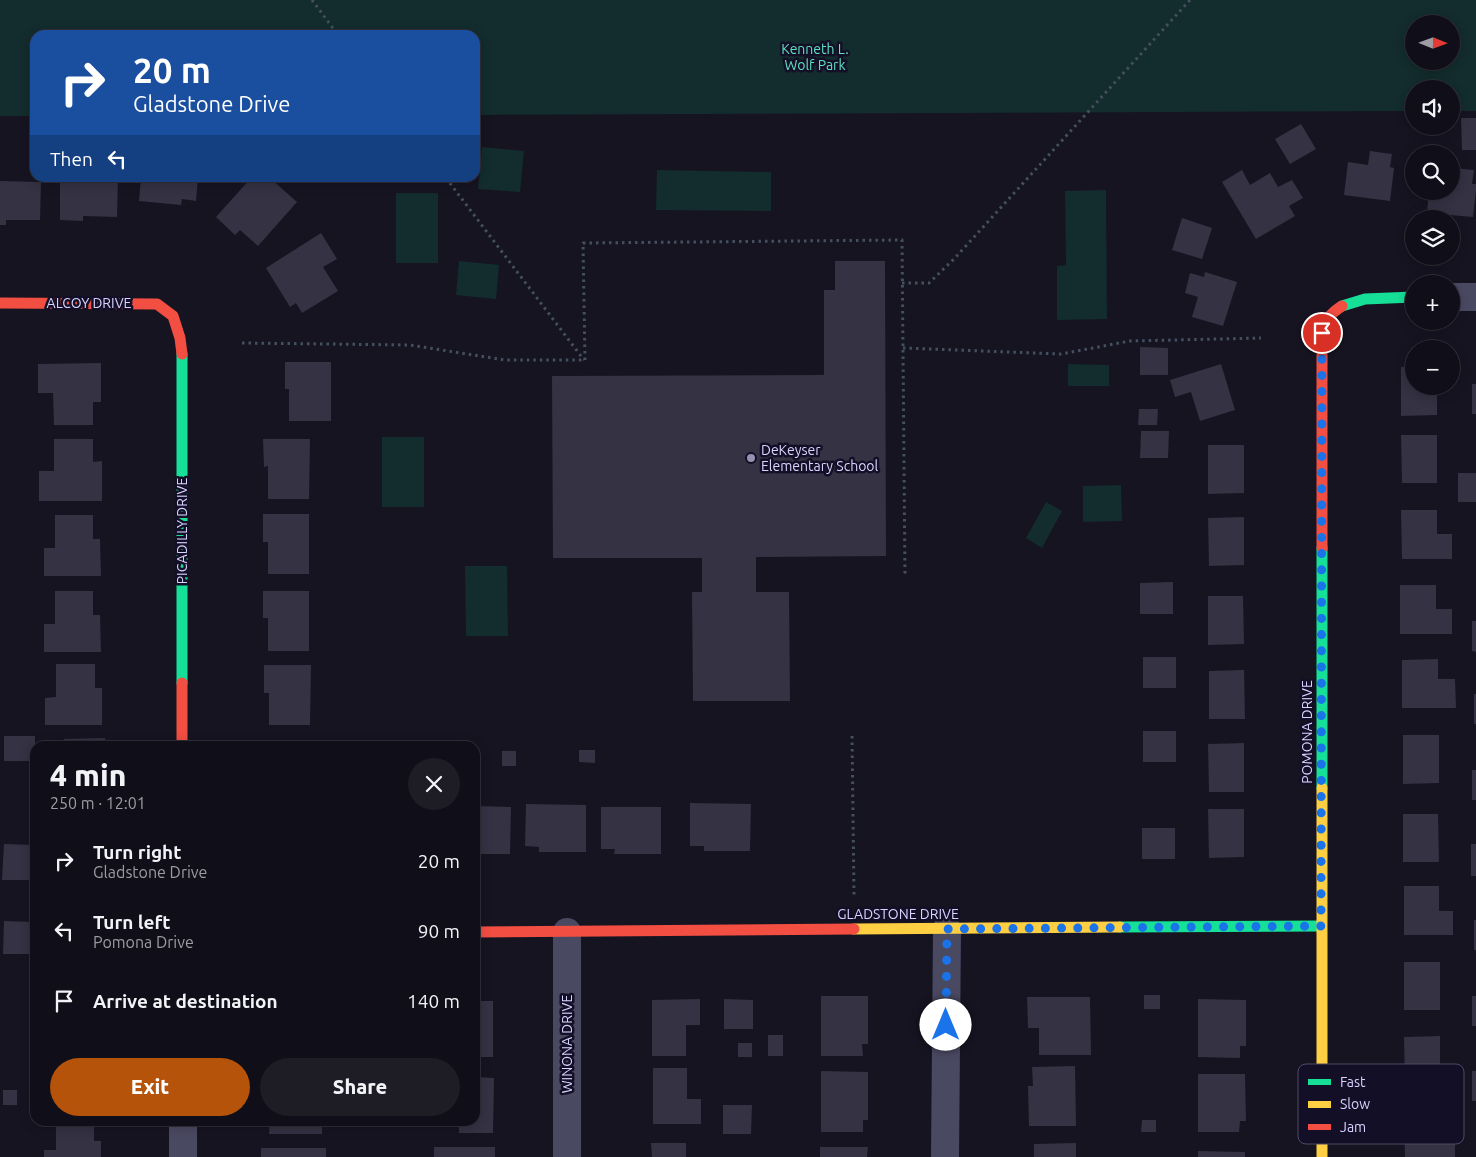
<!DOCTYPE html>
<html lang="en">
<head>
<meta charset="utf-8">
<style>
	:root { --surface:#100f19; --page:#1e1d26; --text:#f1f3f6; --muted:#9c9ca2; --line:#302f38; --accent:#b45309 }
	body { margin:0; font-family:Ubuntu,sans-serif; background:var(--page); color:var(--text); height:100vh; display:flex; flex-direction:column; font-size:19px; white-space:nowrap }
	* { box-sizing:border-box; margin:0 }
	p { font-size:16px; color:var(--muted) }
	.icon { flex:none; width:28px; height:28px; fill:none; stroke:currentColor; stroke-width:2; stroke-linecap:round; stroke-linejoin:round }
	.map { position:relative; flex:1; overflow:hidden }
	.details { position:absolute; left:30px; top:741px; width:450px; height:385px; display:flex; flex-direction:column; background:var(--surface); border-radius:15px; box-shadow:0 2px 12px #0003,0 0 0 1px var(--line) }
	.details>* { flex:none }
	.banner { position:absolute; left:30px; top:30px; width:450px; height:152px; border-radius:15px; box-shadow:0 2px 12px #0003,0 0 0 1px var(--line); background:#1a4fa0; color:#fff; overflow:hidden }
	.needle { width:32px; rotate:91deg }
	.fabs { position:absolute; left:1405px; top:15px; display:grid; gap:10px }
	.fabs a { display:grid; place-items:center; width:55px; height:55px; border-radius:50%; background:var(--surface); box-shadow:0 2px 12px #0003,0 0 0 1px var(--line); font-size:25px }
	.pin { position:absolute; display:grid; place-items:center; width:42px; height:42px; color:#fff; margin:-21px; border:2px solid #fff; border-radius:50%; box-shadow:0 1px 5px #0007 }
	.me { position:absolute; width:55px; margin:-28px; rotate:0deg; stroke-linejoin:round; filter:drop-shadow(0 0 4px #0008) }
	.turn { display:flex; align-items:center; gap:18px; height:105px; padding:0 20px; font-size:22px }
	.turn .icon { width:65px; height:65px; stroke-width:2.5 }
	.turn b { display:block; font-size:35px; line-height:42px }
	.then { display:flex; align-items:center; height:48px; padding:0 20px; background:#0003; gap:10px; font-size:19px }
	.round { display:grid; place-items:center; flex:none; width:52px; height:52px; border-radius:26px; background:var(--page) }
	.overview { display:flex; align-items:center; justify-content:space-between; height:85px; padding:0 20px }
	h1 { font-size:30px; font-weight:800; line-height:38px }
	.action { display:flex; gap:10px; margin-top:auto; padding:10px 20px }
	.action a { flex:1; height:58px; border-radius:30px; background:var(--accent); color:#fff; font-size:20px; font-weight:800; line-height:58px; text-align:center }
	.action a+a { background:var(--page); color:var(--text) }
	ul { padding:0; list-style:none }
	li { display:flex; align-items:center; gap:15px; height:70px; padding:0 20px }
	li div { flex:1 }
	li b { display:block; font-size:19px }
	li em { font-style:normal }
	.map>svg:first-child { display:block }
	.green { fill:#132c2d; fill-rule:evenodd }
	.building { fill:#343243 }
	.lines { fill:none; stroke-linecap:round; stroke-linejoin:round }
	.path { stroke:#44505f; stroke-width:3; stroke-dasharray:2.5 4; stroke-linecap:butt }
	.street { stroke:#4a4962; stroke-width:28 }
	.fast { stroke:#16e098; stroke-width:11 }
	.slow { stroke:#ffcf43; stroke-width:11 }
	.jam { stroke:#f24e42; stroke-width:11 }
	.route { stroke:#1a73e8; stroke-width:9; stroke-dasharray:0 16.2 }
	.poi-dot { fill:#9591b1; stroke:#130f26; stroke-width:2 }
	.labels { text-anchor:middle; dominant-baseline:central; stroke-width:5; stroke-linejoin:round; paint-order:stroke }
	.park-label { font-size:14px; fill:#5fe0c0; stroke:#130f26 }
	.street-label { font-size:14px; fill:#d9d4ff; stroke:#130f26 }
	.poi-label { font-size:14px; fill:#d9d4ff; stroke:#130f26; text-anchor:start }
	.key { fill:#130f26; stroke:#4e4a67; stroke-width:1 }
	.key-label { font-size:14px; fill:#d9d4ff }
</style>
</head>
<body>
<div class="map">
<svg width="1476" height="1157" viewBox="0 0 1476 1157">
	<rect width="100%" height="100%" fill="#161421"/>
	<g class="green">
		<path d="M 0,0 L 1476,0 L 1476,111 L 1451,111 L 1451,89 L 1414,89 L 1414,111 L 475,115 L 475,35 L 35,35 L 35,116 L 0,116 ZM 1414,24 L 1451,24 L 1451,61 L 1414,61 Z"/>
		<polygon points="482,147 524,151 520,192 478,189"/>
		<polygon points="657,170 771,172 771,211 656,210"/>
		<polygon points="1106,190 1107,319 1057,320 1057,266 1066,265 1065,191"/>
		<rect x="396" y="193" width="42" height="70"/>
		<polygon points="459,261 499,265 496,299 456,295"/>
		<polygon points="1068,364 1109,365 1109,386 1068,386"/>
		<rect x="382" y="437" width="42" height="70"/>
		<polygon points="1121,485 1122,521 1083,522 1083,486"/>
		<polygon points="1046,502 1062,511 1042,548 1026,538"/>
		<polygon points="465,566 507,566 508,636 466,636"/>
	</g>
	<g class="building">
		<polygon points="1461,118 1476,118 1476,150 1462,150"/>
		<polygon points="1301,124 1316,149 1290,164 1275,139"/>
		<polygon points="1370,151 1392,154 1390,167 1394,168 1390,201 1344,195 1348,162 1368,165"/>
		<polygon points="1452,168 1474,170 1472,184 1476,184 1476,190 1473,217 1427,213 1429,191 1451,191"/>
		<polygon points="1242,170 1250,185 1270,173 1278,187 1292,180 1303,198 1289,206 1295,216 1256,239 1222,182"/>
		<polygon points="60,178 118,178 117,217 83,216 83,221 60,220"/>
		<polygon points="141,178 198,178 196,201 182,199 181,205 139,201"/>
		<polygon points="251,178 270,178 297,202 258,246 240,230 235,235 216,217"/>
		<polygon points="0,181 41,182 40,220 6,220 6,225 0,225"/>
		<polygon points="1182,218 1212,228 1202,259 1172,250"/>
		<polygon points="321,233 337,259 323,267 338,291 302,313 296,303 290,307 266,268"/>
		<polygon points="835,261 885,261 886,556 756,557 756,592 789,592 790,701 693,701 692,592 702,592 702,558 553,558 552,376 824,375 824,290 835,290"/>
		<polygon points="1205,272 1237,282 1223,326 1192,317 1198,297 1185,293 1190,273 1204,277"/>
		<polygon points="1140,347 1168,348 1168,375 1140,375"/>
		<polygon points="285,362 331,362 331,421 289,421 289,389 285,389"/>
		<polygon points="101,363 101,402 93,402 93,425 54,425 53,393 38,393 38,364"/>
		<polygon points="1221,364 1235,410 1200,421 1191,392 1175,397 1170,380"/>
		<polygon points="1401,367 1414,367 1414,386 1437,386 1437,415 1401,416"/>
		<rect x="1472" y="384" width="4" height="30"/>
		<polygon points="1139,409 1158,409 1157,425 1138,425"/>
		<polygon points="1141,431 1169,431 1168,458 1140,458"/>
		<polygon points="1401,435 1437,435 1437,483 1402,483"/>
		<polygon points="54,439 93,439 93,462 102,461 102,501 39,501 39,471 54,471"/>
		<polygon points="263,439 310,439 309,499 268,499 268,466 264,467"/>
		<polygon points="1208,445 1244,445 1244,493 1208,494"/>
		<rect x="1458" y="473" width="18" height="29"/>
		<polygon points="1401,510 1437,510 1437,534 1452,534 1452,559 1402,559"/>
		<polygon points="263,514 309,514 309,574 268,574 268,542 263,542"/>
		<polygon points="55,515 93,515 93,539 100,539 101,576 44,576 44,548 55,548"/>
		<polygon points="1244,517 1244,565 1209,566 1208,518"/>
		<polygon points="1173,582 1173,614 1140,614 1140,583"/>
		<polygon points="1400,585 1436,585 1436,609 1452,609 1452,634 1400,634"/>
		<polygon points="55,591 93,591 93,615 100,615 101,652 44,652 44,624 55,624"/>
		<polygon points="263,591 309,591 309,651 268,651 268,618 263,618"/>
		<polygon points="1208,596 1243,596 1244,644 1208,645"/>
		<polygon points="1472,621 1476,621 1476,652 1472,651"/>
		<rect x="1143" y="657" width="33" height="31"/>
		<polygon points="1438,659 1438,679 1455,679 1456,708 1402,708 1402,660"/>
		<polygon points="56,664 95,664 95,688 102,688 102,725 45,725 45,698 56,697"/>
		<polygon points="264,665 311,665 310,725 269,725 269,693 264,693"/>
		<polygon points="1244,670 1245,719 1209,719 1209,671"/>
		<rect x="1474" y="694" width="2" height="30"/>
		<rect x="1143" y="731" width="33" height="31"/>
		<polygon points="1403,735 1439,735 1439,783 1403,784"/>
		<rect x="4" y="736" width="31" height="25"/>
		<polygon points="105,738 105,746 64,746 64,739"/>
		<rect x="266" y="740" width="46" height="6"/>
		<polygon points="1244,743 1244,792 1209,792 1208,744"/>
		<polygon points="579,750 595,750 595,763 579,762"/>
		<rect x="502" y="751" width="14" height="15"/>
		<rect x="1472" y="770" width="4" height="30"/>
		<polygon points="690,803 751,804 750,851 704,851 704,846 690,846"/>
		<polygon points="526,804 586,805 586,852 539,852 539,847 525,846"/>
		<polygon points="475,806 511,807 510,854 475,854"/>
		<polygon points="601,807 661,807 661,854 614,854 615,849 601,849"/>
		<polygon points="1208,809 1244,809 1244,857 1209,858"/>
		<polygon points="1403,814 1438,814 1439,862 1403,862"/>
		<rect x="1142" y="828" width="33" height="31"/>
		<polygon points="4,844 35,845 35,880 2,880"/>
		<rect x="1471" y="844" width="5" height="32"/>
		<polygon points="1404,886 1439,886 1439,911 1453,911 1453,935 1404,935"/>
		<rect x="1474" y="920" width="2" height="30"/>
		<polygon points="4,921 34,922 34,954 3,954"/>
		<rect x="1404" y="962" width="36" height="48"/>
		<rect x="1144" y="995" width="16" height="14"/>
		<polygon points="821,996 868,996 868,1044 862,1044 863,1056 821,1056"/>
		<rect x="1472" y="996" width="4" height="30"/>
		<polygon points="1027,997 1090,997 1091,1055 1039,1055 1039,1028 1028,1028"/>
		<polygon points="700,999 700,1025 686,1025 686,1056 652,1056 652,1000"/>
		<polygon points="724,999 753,1000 753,1029 724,1029"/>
		<polygon points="1198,999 1246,1000 1246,1046 1240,1046 1240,1058 1198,1057"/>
		<rect x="475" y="1001" width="18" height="56"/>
		<rect x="768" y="1035" width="15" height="21"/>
		<polygon points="1440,1036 1440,1085 1405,1085 1404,1037"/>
		<rect x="738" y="1043" width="14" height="14"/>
		<polygon points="1075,1066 1076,1126 1029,1126 1028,1086 1033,1086 1032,1067"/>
		<polygon points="653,1068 687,1068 687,1099 701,1099 701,1124 653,1124"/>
		<polygon points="821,1071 868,1072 868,1120 863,1120 863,1132 821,1132"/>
		<rect x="1472" y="1071" width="4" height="30"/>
		<polygon points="1198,1074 1245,1074 1246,1121 1240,1121 1239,1132 1198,1132"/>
		<polygon points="475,1077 494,1078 493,1133 459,1133 459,1121 475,1121"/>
		<rect x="3" y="1090" width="14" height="15"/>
		<polygon points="723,1105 752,1105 751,1134 723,1134"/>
		<polygon points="1440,1111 1440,1136 1455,1136 1455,1157 1405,1157 1404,1112"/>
		<polygon points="1142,1120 1156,1120 1156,1132 1141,1132"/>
		<polygon points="56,1121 94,1121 94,1141 101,1141 101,1157 44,1157 44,1150 56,1150"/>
		<polygon points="270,1121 322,1121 322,1134 269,1134"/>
		<polygon points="651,1143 686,1143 686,1157 652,1157"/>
		<polygon points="1076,1143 1076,1157 1034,1157 1034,1144"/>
		<rect x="434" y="1147" width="61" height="10"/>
		<polygon points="820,1147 868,1147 867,1157 820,1157"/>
		<rect x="261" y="1148" width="65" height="9"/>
		<polygon points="1198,1151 1245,1152 1245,1157 1198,1157"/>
	</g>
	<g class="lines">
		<g class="path">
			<polyline points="312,0 338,35"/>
			<polyline points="446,178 584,360"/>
			<polyline points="902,283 929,283 954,259 1190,0"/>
			<polyline points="242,343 410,345 505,360 585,360"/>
			<polyline points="903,348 1061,354 1130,341 1261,338"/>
			<polyline points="585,360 583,243 902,240 905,576"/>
			<polyline points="852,736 854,896"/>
		</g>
		<g class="street">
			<polyline points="1451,297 1476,297"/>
			<polyline points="183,1121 183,1157"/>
			<polyline points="567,1157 567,932"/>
			<polyline points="945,1157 947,929"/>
		</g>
		<g class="fast">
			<polyline points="1342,306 1365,299 1414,297"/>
			<polyline points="182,354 182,683"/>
			<polyline points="1322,548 1322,788"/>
			<polyline points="1120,927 1321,926"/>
		</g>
		<g class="slow">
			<polyline points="1322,788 1322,1157"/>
			<polyline points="854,929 1120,927"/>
		</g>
		<g class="jam">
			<polyline points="0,303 157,304 173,316 180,338 182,354"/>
			<path d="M 1322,548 L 1322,333 C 1325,320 1331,313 1342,306"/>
			<polyline points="182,683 182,746"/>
			<polyline points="475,932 854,929"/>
		</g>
	</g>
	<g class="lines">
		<polyline class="route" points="946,1025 947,929 1321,926 1322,333"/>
	</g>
	<circle class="poi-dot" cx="751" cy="458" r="5"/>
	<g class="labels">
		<g class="park-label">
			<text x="815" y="49">Kenneth L.<tspan x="815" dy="16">Wolf Park</tspan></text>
		</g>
		<g class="street-label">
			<text x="89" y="303">ALCOY DRIVE</text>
			<text transform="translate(182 531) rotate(-90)">PICADILLY DRIVE</text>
			<text transform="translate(1307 732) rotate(-90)">POMONA DRIVE</text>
			<text x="898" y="914">GLADSTONE DRIVE</text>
			<text transform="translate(567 1044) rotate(-90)">WINONA DRIVE</text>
		</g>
		<g class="poi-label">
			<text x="761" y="450">DeKeyser<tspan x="761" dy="16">Elementary School</tspan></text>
		</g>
	</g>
	<rect x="1298" y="1064" width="166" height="80" rx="8" class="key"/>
	<rect x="1308" y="1079" width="23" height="6" fill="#16e098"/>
	<rect x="1308" y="1101" width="23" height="7" fill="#ffcf43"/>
	<rect x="1308" y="1124" width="23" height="6" fill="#f24e42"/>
	<g class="key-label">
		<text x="1340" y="1087">Fast</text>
		<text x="1340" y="1109">Slow</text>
		<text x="1340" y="1132">Jam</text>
	</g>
</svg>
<div class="fabs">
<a><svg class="needle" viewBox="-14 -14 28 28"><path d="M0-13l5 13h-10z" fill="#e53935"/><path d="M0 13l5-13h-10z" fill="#9c9ca2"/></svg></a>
<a><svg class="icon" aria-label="sound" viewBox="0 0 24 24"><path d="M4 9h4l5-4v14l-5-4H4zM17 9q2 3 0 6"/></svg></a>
<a><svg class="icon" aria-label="search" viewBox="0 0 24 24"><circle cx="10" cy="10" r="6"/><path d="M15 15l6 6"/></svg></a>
<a><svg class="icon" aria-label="layers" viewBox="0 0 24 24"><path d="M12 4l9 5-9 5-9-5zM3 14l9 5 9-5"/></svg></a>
<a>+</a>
<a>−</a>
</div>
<div class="pin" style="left:1322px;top:333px;background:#d93025"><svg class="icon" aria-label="arrive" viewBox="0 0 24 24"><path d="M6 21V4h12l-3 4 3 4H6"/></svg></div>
<svg class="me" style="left:946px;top:1025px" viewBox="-20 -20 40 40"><circle r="19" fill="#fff"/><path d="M0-13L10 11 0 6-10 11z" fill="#1a73e8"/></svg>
<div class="banner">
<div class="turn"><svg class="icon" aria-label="right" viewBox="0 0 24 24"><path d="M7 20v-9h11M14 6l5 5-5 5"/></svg><div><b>20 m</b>Gladstone Drive</div></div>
<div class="then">Then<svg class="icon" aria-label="left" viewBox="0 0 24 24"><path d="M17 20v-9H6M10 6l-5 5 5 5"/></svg></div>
</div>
<section class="details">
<div class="overview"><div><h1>4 min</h1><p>250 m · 12:01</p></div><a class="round"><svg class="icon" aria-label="close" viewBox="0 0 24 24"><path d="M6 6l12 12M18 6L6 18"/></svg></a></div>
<ul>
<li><svg class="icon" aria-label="right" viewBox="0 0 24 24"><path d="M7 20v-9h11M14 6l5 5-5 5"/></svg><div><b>Turn right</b><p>Gladstone Drive</p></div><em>20 m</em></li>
<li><svg class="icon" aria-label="left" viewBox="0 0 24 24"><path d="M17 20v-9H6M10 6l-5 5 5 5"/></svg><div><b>Turn left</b><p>Pomona Drive</p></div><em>90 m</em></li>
<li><svg class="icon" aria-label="arrive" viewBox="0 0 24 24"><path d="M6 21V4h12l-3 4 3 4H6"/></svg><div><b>Arrive at destination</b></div><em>140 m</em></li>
</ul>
<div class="action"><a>Exit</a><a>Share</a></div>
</section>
</div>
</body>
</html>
